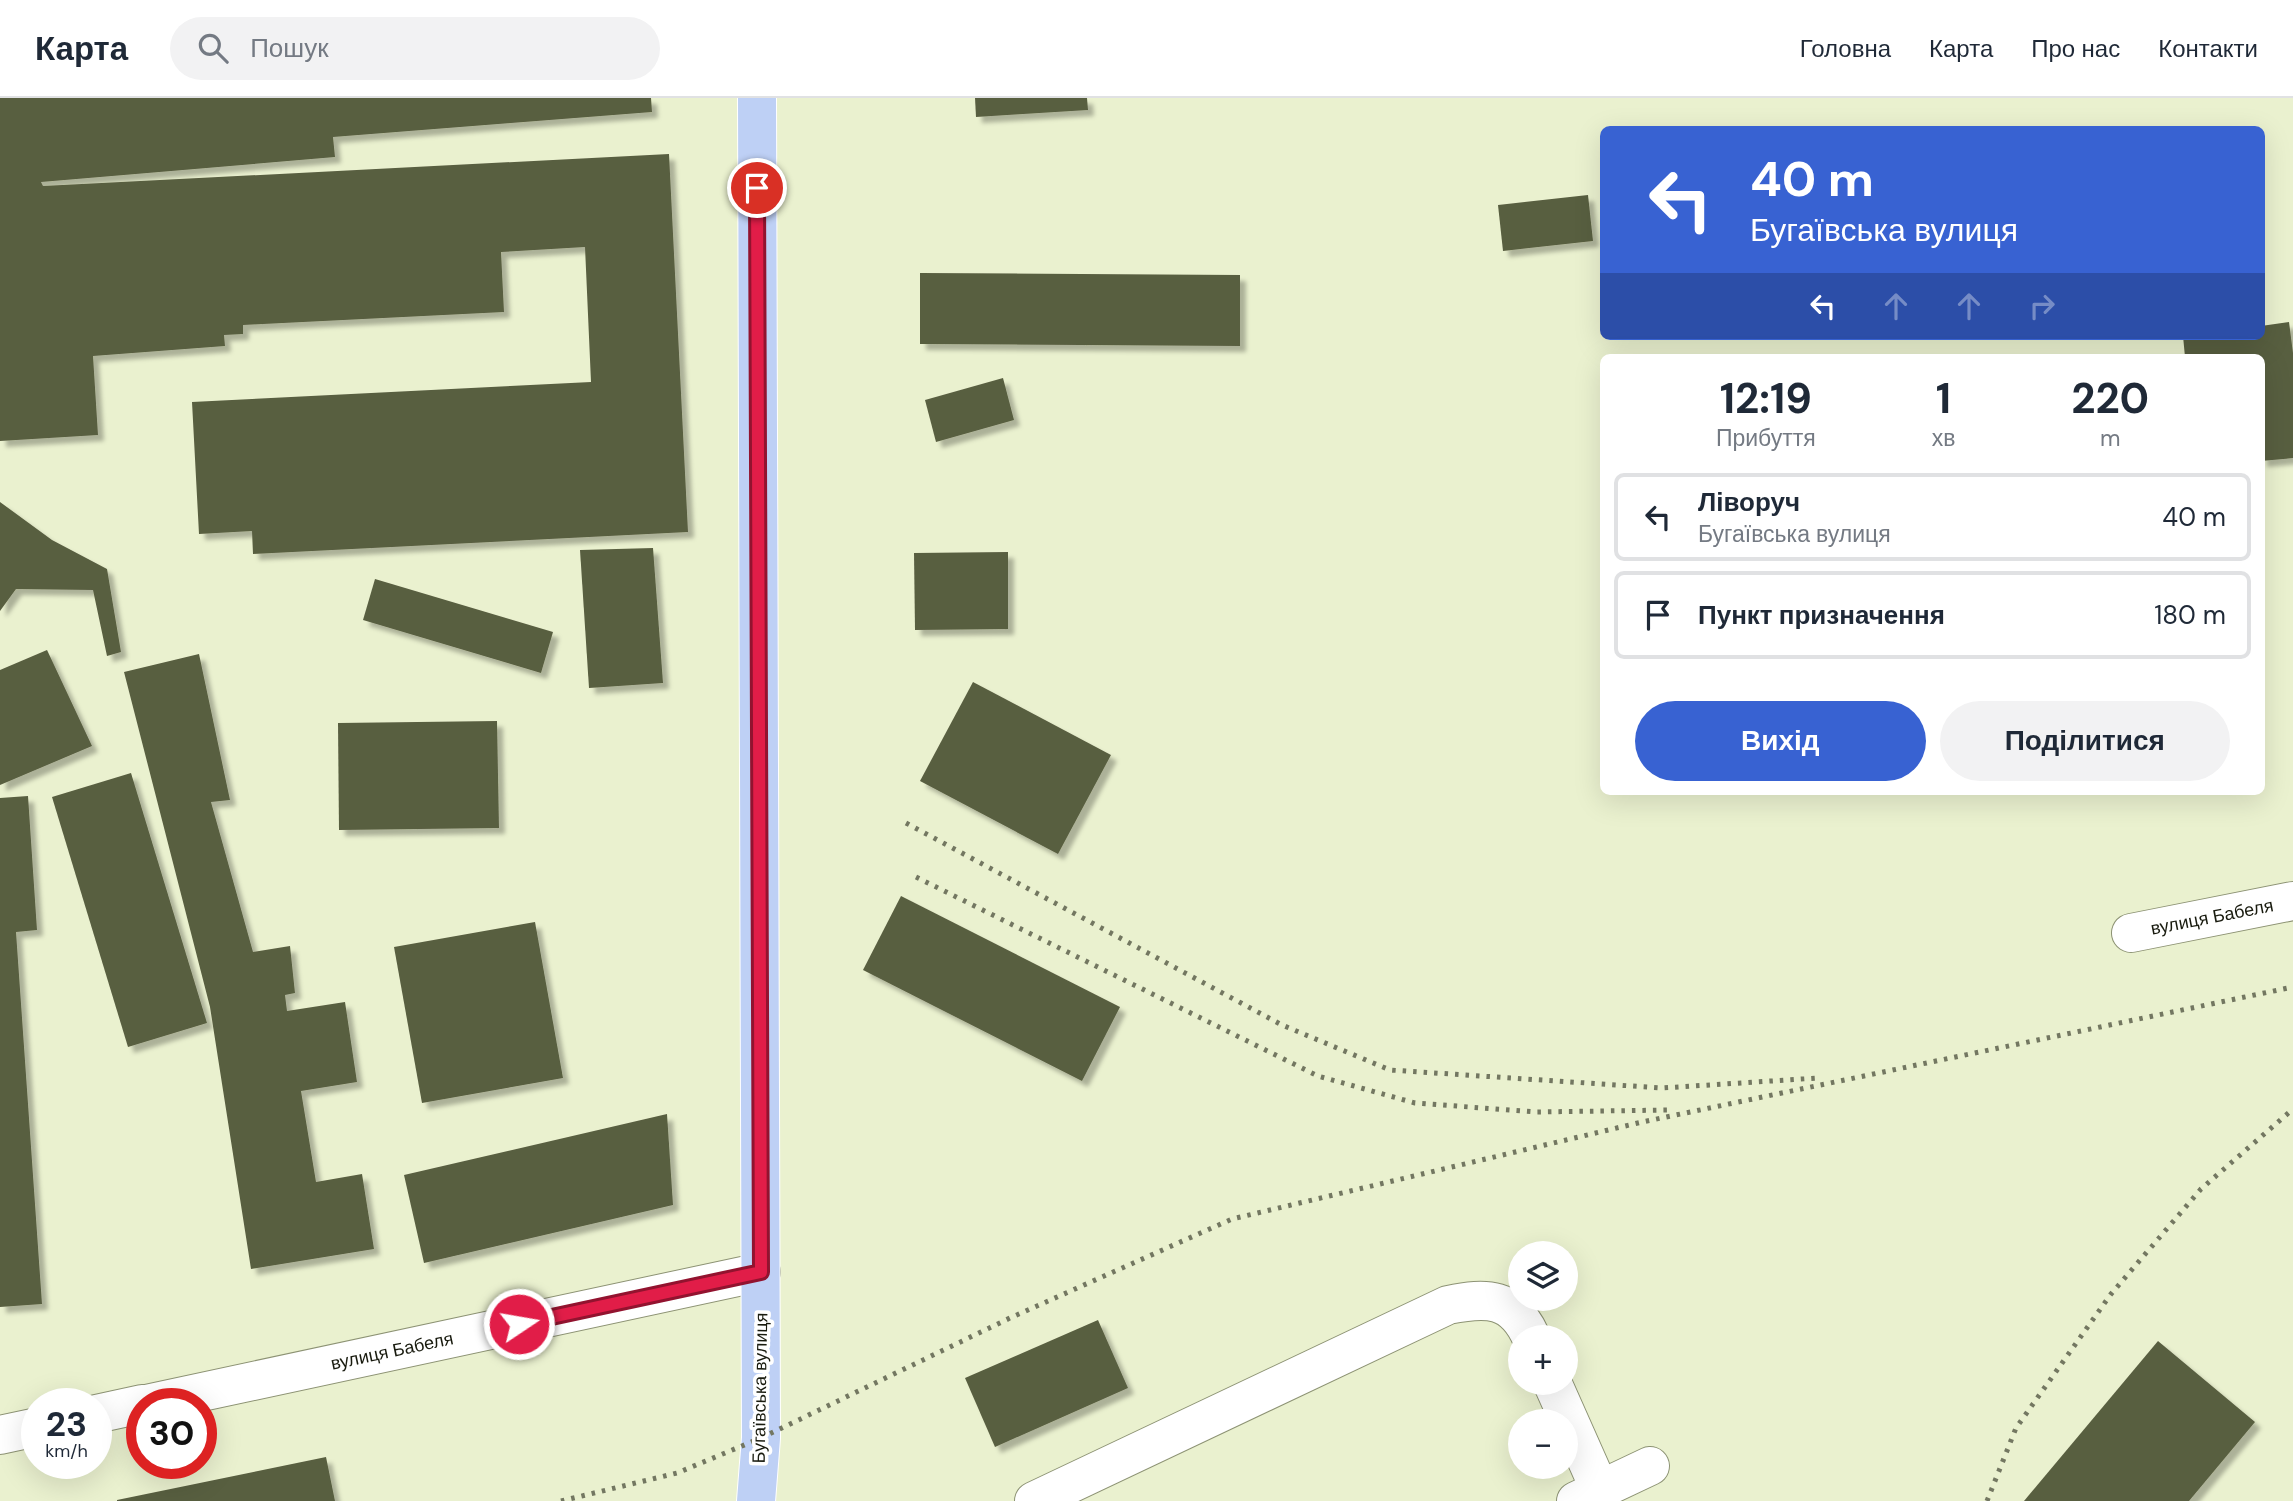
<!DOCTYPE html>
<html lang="uk">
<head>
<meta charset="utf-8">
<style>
	:root { --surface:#fff; --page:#f2f2f3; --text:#1f2937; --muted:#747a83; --line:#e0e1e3; --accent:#3862d2 }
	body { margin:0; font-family:"DM Sans",sans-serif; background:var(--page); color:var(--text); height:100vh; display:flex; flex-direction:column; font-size:26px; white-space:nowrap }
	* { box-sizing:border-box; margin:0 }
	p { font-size:23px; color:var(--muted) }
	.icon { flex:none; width:38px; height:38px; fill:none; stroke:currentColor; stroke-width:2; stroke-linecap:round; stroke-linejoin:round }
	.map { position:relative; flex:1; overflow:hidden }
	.sheet { position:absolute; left:1600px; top:256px; width:665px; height:441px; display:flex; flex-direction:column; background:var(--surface); border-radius:10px; box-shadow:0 7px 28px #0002 }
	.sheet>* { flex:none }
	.top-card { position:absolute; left:1600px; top:28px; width:665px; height:214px; border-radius:10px; box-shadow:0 7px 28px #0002; background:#3862d2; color:#fff; overflow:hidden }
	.controls { position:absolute; left:1508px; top:1143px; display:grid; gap:14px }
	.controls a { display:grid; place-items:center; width:70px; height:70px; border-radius:50%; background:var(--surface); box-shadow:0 7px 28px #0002; font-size:35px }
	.speed { position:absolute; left:21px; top:1290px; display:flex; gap:14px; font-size:35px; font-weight:700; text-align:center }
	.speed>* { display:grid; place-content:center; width:91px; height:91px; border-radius:50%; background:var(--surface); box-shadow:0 7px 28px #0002; line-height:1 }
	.speed small { font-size:18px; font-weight:400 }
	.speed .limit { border:10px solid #d22; background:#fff; color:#111 }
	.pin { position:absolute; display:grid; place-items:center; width:60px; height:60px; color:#fff; margin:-30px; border:4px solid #fff; border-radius:50%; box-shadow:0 2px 7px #0007 }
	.me { position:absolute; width:77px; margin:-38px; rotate:78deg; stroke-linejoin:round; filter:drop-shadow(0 0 5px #0008) }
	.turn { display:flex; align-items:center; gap:24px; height:147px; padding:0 35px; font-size:32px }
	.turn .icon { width:91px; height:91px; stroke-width:2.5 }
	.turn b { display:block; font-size:49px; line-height:60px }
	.lanes { display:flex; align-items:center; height:66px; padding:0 35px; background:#0003; justify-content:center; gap:35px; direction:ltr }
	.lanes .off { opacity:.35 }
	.eta { display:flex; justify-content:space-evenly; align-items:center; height:119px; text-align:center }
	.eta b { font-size:42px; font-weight:700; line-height:49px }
	.cta { display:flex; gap:14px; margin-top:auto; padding:14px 35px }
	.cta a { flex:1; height:80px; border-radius:42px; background:var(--accent); color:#fff; font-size:28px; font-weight:700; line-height:80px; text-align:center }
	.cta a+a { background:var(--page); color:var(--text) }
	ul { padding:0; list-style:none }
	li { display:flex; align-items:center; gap:21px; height:88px; margin:0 14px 10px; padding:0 21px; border:4px solid var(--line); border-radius:10px }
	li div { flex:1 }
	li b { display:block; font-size:26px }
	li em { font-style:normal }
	header { display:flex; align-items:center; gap:42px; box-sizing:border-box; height:98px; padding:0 35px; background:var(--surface); border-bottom:2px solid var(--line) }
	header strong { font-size:33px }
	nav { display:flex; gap:38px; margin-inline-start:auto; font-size:24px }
	.search { width:490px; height:63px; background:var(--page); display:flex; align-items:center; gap:18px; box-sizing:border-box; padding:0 24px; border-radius:38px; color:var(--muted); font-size:26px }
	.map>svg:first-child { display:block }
	.building { fill:#595e41; filter:url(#shadow) }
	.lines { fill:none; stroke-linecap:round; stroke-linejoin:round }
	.minor-casing { stroke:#8d9374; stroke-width:40 }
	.major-casing { stroke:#fff; stroke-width:40 }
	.minor { stroke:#fff; stroke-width:38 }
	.major { stroke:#bed0f5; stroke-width:38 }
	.rail { stroke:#737761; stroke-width:5; stroke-dasharray:3.5 7; stroke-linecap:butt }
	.route-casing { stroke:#92132f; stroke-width:18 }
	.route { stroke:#e11d48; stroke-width:12 }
	.labels { text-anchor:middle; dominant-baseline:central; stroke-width:7; stroke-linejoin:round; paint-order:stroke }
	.street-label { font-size:18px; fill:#191b0f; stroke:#fff }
</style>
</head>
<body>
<header>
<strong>Карта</strong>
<div class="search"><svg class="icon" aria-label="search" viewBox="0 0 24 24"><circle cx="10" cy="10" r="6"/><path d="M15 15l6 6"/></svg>Пошук</div>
<nav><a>Головна</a><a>Карта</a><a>Про нас</a><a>Контакти</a></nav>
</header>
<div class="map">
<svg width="2293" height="1403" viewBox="0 0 2293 1403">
	<defs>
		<filter id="shadow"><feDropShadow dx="6" dy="6" stdDeviation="2" flood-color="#0004"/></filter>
	</defs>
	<rect width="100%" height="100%" fill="#eaf1cf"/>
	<g class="building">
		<polygon points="0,0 651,0 652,14 333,39 335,59 41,84 43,88 669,56 688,434 253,456 252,433 199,436 192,304 591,284 585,149 501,154 504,214 243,227 243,236 224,237 225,248 93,258 98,337 0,343"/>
		<polygon points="975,0 1087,0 1088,12 976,19"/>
		<polygon points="1588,97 1593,143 1503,153 1498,107"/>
		<polygon points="920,175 1240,177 1240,248 920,246"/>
		<polygon points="2289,224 2293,255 2293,360 2261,363 2261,259 2185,259 2183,238 2261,238 2261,228"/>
		<polygon points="1003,280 1014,322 936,344 925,302"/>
		<polygon points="0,404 52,442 107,471 121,554 107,558 93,492 16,491 0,513"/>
		<polygon points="653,450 663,585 589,590 580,452"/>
		<polygon points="1008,454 1008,531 915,532 914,455"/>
		<polygon points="375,481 553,534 541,575 363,522"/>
		<polygon points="47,552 92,648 0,687 0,572"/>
		<polygon points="199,556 230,702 211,704 253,854 290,848 295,895 285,897 287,913 345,904 357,984 301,993 316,1084 362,1076 374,1151 251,1171 210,909 124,574"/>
		<polygon points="973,584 1111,657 1058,756 920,683"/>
		<polygon points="497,623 499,730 339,732 338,625"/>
		<polygon points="131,675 207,925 128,949 52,699"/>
		<polygon points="28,698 37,832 16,834 42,1206 0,1209 0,700"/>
		<polygon points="901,798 1120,909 1082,983 863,872"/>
		<polygon points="535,824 563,980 422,1005 394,849"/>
		<polygon points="667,1016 673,1107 424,1165 404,1077"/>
		<polygon points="1098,1222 1128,1290 995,1349 965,1280"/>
		<polygon points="2158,1243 2255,1324 2189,1403 2024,1403"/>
		<polygon points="326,1359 335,1403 117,1403 117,1402"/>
	</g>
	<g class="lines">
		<g class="minor-casing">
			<g id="minor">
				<polyline points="2131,835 2293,803"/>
				<polyline points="1552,1284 1600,1392"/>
				<polyline points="146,1306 761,1174"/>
				<polyline points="96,1316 142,1306"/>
				<polyline points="0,1337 37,1329"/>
				<path d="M 1034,1403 L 1448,1207 C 1487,1199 1513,1199 1531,1239"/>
				<polyline points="1576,1403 1650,1368"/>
			</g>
		</g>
		<g class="major-casing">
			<polyline id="major" points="756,1403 761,1340 757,0"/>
		</g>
		<use href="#minor" class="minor"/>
		<use href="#major" class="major"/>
		<g class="rail">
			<polyline points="906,725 1282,927 1390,972 1662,990 1818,980"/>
			<polyline points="916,779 1318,978 1415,1005 1537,1014 1667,1012"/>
			<polyline points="561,1403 677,1375 761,1340 1010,1220 1232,1121 1642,1024 2293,889"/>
			<polyline points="1987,1403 2016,1330 2111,1196 2201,1091 2293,1011"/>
		</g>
	</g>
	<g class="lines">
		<g class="route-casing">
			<polyline id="route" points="519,1226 761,1174 757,90"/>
		</g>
		<use href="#route" class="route"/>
	</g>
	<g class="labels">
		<g class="street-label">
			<text transform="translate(2212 819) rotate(-11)">вулиця Бабеля</text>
			<text transform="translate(392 1253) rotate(-12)">вулиця Бабеля</text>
			<text transform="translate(760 1290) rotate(-89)">Бугаївська вулиця</text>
		</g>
	</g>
</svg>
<div class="controls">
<a><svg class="icon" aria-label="layers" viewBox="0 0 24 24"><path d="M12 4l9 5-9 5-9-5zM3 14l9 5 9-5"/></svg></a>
<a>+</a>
<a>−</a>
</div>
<div class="speed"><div>23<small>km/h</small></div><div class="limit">30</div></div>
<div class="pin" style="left:757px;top:90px;background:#d93025"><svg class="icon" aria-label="arrive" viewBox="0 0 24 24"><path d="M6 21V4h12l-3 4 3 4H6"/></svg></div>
<svg class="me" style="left:519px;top:1226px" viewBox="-20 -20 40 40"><circle r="17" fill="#e11d48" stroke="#fff" stroke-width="3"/><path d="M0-11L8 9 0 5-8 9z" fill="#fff"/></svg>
<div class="top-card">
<div class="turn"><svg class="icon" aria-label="left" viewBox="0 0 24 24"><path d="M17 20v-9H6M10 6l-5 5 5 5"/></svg><div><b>40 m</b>Бугаївська вулиця</div></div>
<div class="lanes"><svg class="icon" aria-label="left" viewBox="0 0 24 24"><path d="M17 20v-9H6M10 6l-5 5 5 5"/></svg><svg class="icon off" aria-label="ahead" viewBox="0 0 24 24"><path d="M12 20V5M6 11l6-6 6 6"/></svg><svg class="icon off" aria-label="ahead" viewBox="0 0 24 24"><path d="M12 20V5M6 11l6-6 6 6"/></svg><svg class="icon off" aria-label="right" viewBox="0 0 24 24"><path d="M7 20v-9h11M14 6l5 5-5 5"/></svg></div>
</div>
<section class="sheet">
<div class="eta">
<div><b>12:19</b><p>Прибуття</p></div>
<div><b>1</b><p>хв</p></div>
<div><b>220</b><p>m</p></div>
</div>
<ul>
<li><svg class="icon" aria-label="left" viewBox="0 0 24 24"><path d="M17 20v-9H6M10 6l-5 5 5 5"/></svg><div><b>Ліворуч</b><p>Бугаївська вулиця</p></div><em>40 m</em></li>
<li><svg class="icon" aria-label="arrive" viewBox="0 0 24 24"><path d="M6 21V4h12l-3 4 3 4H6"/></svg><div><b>Пункт призначення</b></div><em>180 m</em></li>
</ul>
<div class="cta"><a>Вихід</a><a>Поділитися</a></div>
</section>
</div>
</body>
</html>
